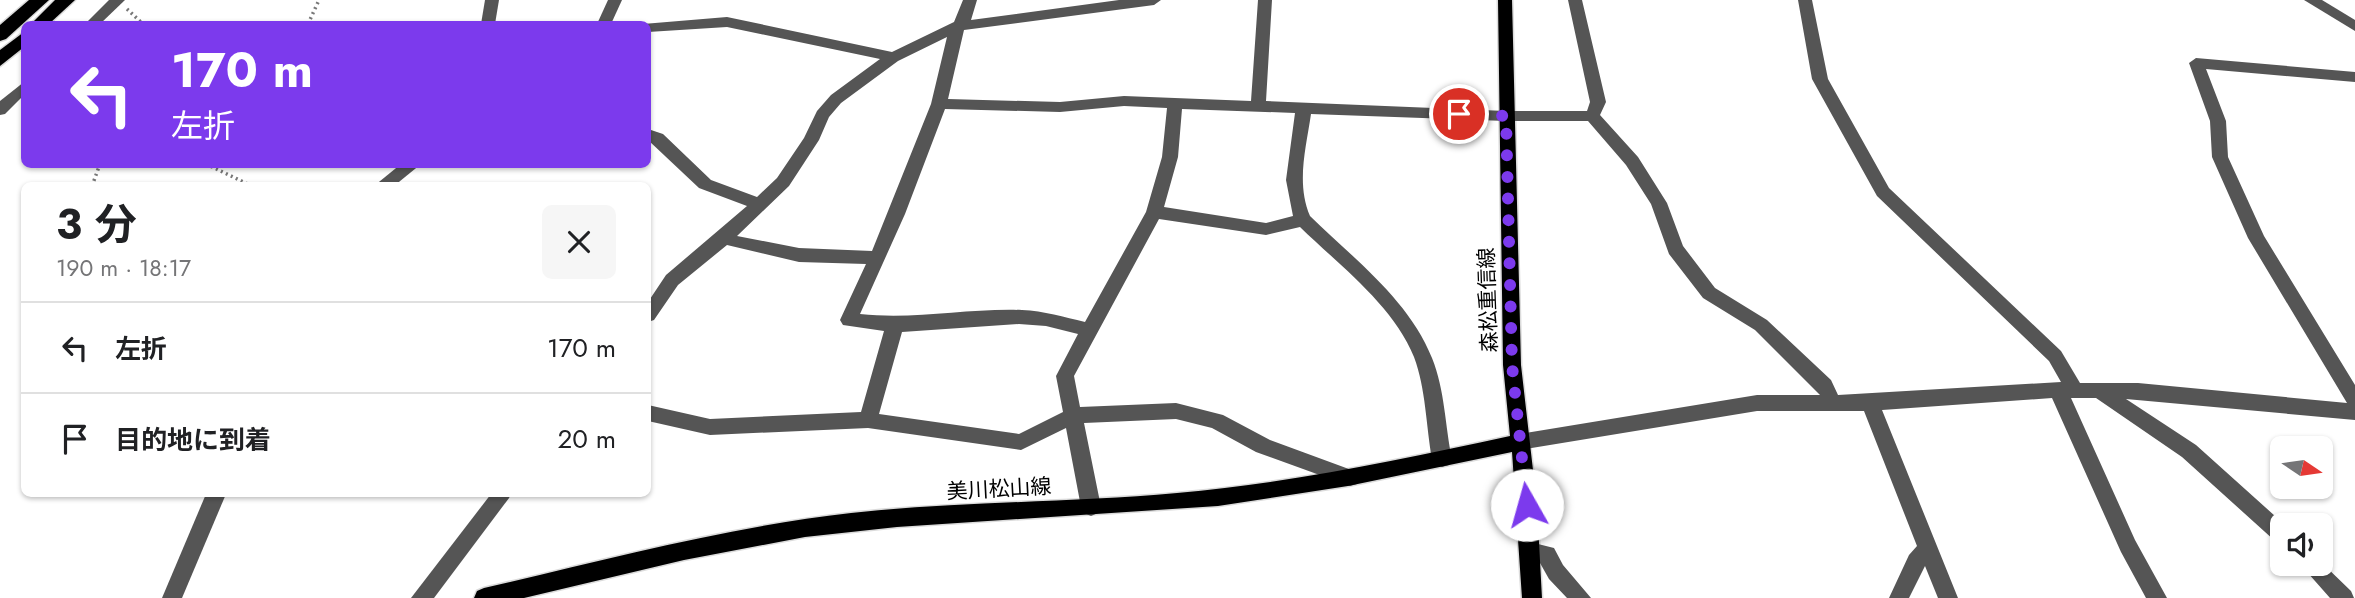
<!DOCTYPE html>
<html lang="ja">
<head>
<meta charset="utf-8">
<style>
	:root { --surface:#fff; --page:#f6f6f6; --text:#202124; --muted:#757577; --line:#e0e0e0 }
	body { margin:0; font-family:Jost,"Noto Sans JP",sans-serif; background:var(--page); color:var(--text); height:100vh; display:flex; flex-direction:column; font-size:26px; white-space:nowrap }
	* { box-sizing:border-box; margin:0 }
	p { font-size:23px; color:var(--muted) }
	.icon { flex:none; width:38px; height:38px; fill:none; stroke:currentColor; stroke-width:2; stroke-linecap:round; stroke-linejoin:round }
	.map { position:relative; flex:1; overflow:hidden }
	.details { position:absolute; left:21px; top:182px; width:630px; height:315px; display:flex; flex-direction:column; background:var(--surface); border-radius:10px; box-shadow:0 2px 5px #0004 }
	.details>* { flex:none }
	.banner { position:absolute; left:21px; top:21px; width:630px; height:147px; border-radius:10px; box-shadow:0 2px 5px #0004; background:#7c3aed; color:#fff; overflow:hidden }
	.needle { width:46px; rotate:103deg }
	.fabs { position:absolute; left:2270px; top:436px; display:grid; gap:14px }
	.fabs a { display:grid; place-items:center; width:63px; height:63px; border-radius:10px; background:var(--surface); box-shadow:0 2px 5px #0004; font-size:35px }
	.pin { position:absolute; display:grid; place-items:center; width:60px; height:60px; color:#fff; margin:-30px; border:4px solid #fff; border-radius:50%; box-shadow:0 2px 7px #0007 }
	.me { position:absolute; width:77px; margin:-38px; rotate:353deg; stroke-linejoin:round; filter:drop-shadow(0 0 5px #0008) }
	.turn { display:flex; align-items:center; gap:24px; height:147px; padding:0 35px; font-size:32px }
	.turn .icon { width:91px; height:91px; stroke-width:2.5 }
	.turn b { display:block; font-size:49px; line-height:60px }
	.round { display:grid; place-items:center; flex:none; width:74px; height:74px; border-radius:10px; background:var(--page) }
	.summary { display:flex; align-items:center; justify-content:space-between; height:119px; padding:0 35px }
	h1 { font-size:42px; font-weight:700; line-height:52px }
	ul { padding:0; list-style:none }
	li { display:flex; align-items:center; gap:21px; height:91px; padding:0 35px; border-top:2px solid var(--line) }
	li div { flex:1 }
	li b { display:block; font-size:26px }
	li em { font-style:normal }
	.map>svg:first-child { display:block }
	.lines { fill:none; stroke-linecap:round; stroke-linejoin:round }
	.major-casing { stroke:#dbdbdb; stroke-width:3 }
	.highway-casing { stroke:#dbdbdb; stroke-width:3 }
	.path { stroke:#777; stroke-width:3.5; stroke-dasharray:2 3.5; stroke-linecap:butt }
	.minor { fill:#555; fill-rule:evenodd }
	.major { fill:#000; fill-rule:evenodd }
	.highway { fill:#000; fill-rule:evenodd }
	.route { stroke:#7c3aed; stroke-width:12; stroke-dasharray:0 21.6 }
	.labels { text-anchor:middle; dominant-baseline:central; stroke-width:5; stroke-linejoin:round; paint-order:stroke }
	.street-label { font-size:21px; fill:#000; stroke:#fff }
</style>
</head>
<body>
<div class="map">
<svg width="2355" height="598" viewBox="0 0 2355 598">
	<rect width="100%" height="100%" fill="#fff"/>
	<g class="lines">
		<g class="major-casing">
			<path id="major" d="M 1498,0 L 1512,0 L 1521,365 L 1537,505 L 1542,598 L 1522,598 L 1512,452 L 1348,486 L 1218,506 L 897,527 L 805,537 L 684,560 L 524,598 L 474,598 L 477,591 L 484,588 C 605,560 727,527 851,513 C 959,501 1069,503 1177,493 C 1290,483 1400,460 1510,436 L 1503,365 Z"/>
		</g>
		<g class="highway-casing">
			<g id="highway">
				<polygon points="29,0 49,0 6,39 0,41 0,25"/>
				<polygon points="55,0 75,0 49,24 31,24"/>
				<polygon points="24,32 24,47 0,66 0,50"/>
			</g>
		</g>
		<g class="path">
			<polyline points="127,9 143,24"/>
			<polyline points="308,24 319,0"/>
			<polyline points="206,164 252,186"/>
			<polyline points="92,186 100,164"/>
		</g>
		<g class="minor">
			<polygon points="109,0 125,0 100,24 85,24"/>
			<polygon points="485,0 499,0 495,24 481,24"/>
			<polygon points="608,0 622,0 611,24 597,24"/>
			<path d="M 963,0 L 977,0 L 971,20 L 1119,0 L 1161,0 L 1154,5 L 964,30 L 948,99 L 1060,102 L 1124,96 L 1251,101 L 1258,0 L 1272,0 L 1266,101 L 1506,111 L 1587,111 L 1590,102 L 1568,0 L 1582,0 L 1606,102 L 1600,115 L 1638,157 L 1667,203 L 1683,246 L 1715,288 L 1767,320 L 1831,380 L 1838,395 L 2061,382 L 2049,361 L 1877,196 L 1812,79 L 1798,0 L 1812,0 L 1828,79 L 1889,188 L 2061,351 L 2080,383 L 2138,383 L 2347,403 L 2248,238 L 2212,157 L 2210,121 L 2189,63 L 2196,58 L 2355,72 L 2355,82 L 2206,69 L 2226,121 L 2228,157 L 2264,236 L 2355,385 L 2355,420 L 2126,399 L 2196,445 L 2285,525 L 2282,525 L 2282,544 L 2275,541 L 2182,457 L 2096,398 L 2071,398 L 2135,540 L 2167,598 L 2146,598 L 2121,552 L 2052,398 L 1882,410 L 1958,598 L 1938,598 L 1925,566 L 1909,598 L 1889,598 L 1909,555 L 1917,546 L 1864,411 L 1757,411 L 1519,450 L 1512,448 L 1509,442 L 1512,436 L 1519,434 L 1757,395 L 1820,395 L 1755,330 L 1703,298 L 1669,254 L 1651,204 L 1626,165 L 1588,121 L 1506,121 L 1311,114 C 1306,148 1296,183 1310,216 C 1354,259 1409,300 1432,358 C 1445,390 1445,426 1452,459 L 1449,465 L 1442,467 L 1435,465 L 1432,459 C 1426,426 1426,389 1414,357 C 1393,305 1339,265 1300,227 L 1266,235 L 1159,219 L 1074,376 L 1080,407 L 1176,403 L 1223,415 L 1270,440 L 1357,472 L 1360,478 L 1357,484 L 1350,486 L 1256,452 L 1212,428 L 1176,419 L 1084,423 L 1101,507 L 1098,513 L 1091,516 L 1084,513 L 1081,507 L 1066,428 L 1021,450 L 868,428 L 710,435 L 648,421 L 648,405 L 710,419 L 861,412 L 884,331 L 843,325 L 840,320 L 866,264 L 799,262 L 727,245 L 678,285 L 654,320 L 648,322 L 648,302 L 666,275 L 747,206 L 699,188 L 648,140 L 648,129 L 663,134 L 711,180 L 757,197 L 777,178 L 804,138 L 817,111 L 831,95 L 880,59 L 727,27 L 648,32 L 648,24 L 643,24 L 727,17 L 892,52 L 954,22 ZM 947,37 L 931,104 L 872,251 L 799,248 L 737,236 L 789,186 L 819,140 L 829,117 L 841,103 L 898,61 ZM 1124,106 L 1167,108 L 1162,157 L 1146,212 L 1085,322 C 1064,317 1044,311 1022,310 C 968,308 915,320 860,314 L 905,214 L 945,109 L 1060,112 ZM 1182,109 L 1295,113 L 1286,180 L 1293,216 L 1266,223 L 1164,207 L 1178,157 ZM 1019,324 L 1046,326 L 1078,334 L 1056,376 L 1063,412 L 1019,434 L 879,414 L 902,332 Z"/>
			<polygon points="2304,0 2322,0 2355,20 2355,31"/>
			<polygon points="24,82 24,95 5,114 0,115 0,101"/>
			<polygon points="401,164 421,164 394,186 374,186"/>
			<polygon points="206,494 226,494 182,598 162,598"/>
			<polygon points="491,494 512,494 434,598 411,598"/>
			<polygon points="1530,542 1554,548 1563,565 1591,598 1567,598 1549,579 1540,563 1523,557 1520,551 1523,545"/>
			<polygon points="2320,561 2351,591 2354,598 2330,598 2300,564 2320,564"/>
		</g>
		<use href="#major" class="major"/>
		<use href="#highway" class="highway"/>
	</g>
	<g class="lines">
		<polyline class="route" points="1459,114 1506,116 1512,365 1527,505"/>
	</g>
	<g class="labels">
		<g class="street-label">
			<text transform="translate(1488 300) rotate(-92)">森松重信線</text>
			<text transform="translate(999 489) rotate(-3)">美川松山線</text>
		</g>
	</g>
</svg>
<div class="fabs">
<a><svg class="needle" viewBox="-14 -14 28 28"><path d="M0-13l5 13h-10z" fill="#e53935"/><path d="M0 13l5-13h-10z" fill="#757577"/></svg></a>
<a><svg class="icon" aria-label="sound" viewBox="0 0 24 24"><path d="M4 9h4l5-4v14l-5-4H4zM17 9q2 3 0 6"/></svg></a>
</div>
<div class="pin" style="left:1459px;top:114px;background:#d93025"><svg class="icon" aria-label="arrive" viewBox="0 0 24 24"><path d="M6 21V4h12l-3 4 3 4H6"/></svg></div>
<svg class="me" style="left:1527px;top:505px" viewBox="-20 -20 40 40"><circle r="19" fill="#fff"/><path d="M0-13L10 11 0 6-10 11z" fill="#7c3aed"/></svg>
<div class="banner">
<div class="turn"><svg class="icon" aria-label="left" viewBox="0 0 24 24"><path d="M17 20v-9H6M10 6l-5 5 5 5"/></svg><div><b>170 m</b>左折</div></div>
</div>
<section class="details">
<div class="summary"><div><h1>3 分</h1><p>190 m · 18:17</p></div><a class="round"><svg class="icon" aria-label="close" viewBox="0 0 24 24"><path d="M6 6l12 12M18 6L6 18"/></svg></a></div>
<ul>
<li><svg class="icon" aria-label="left" viewBox="0 0 24 24"><path d="M17 20v-9H6M10 6l-5 5 5 5"/></svg><div><b>左折</b></div><em>170 m</em></li>
<li><svg class="icon" aria-label="arrive" viewBox="0 0 24 24"><path d="M6 21V4h12l-3 4 3 4H6"/></svg><div><b>目的地に到着</b></div><em>20 m</em></li>
</ul>
</section>
</div>
</body>
</html>
